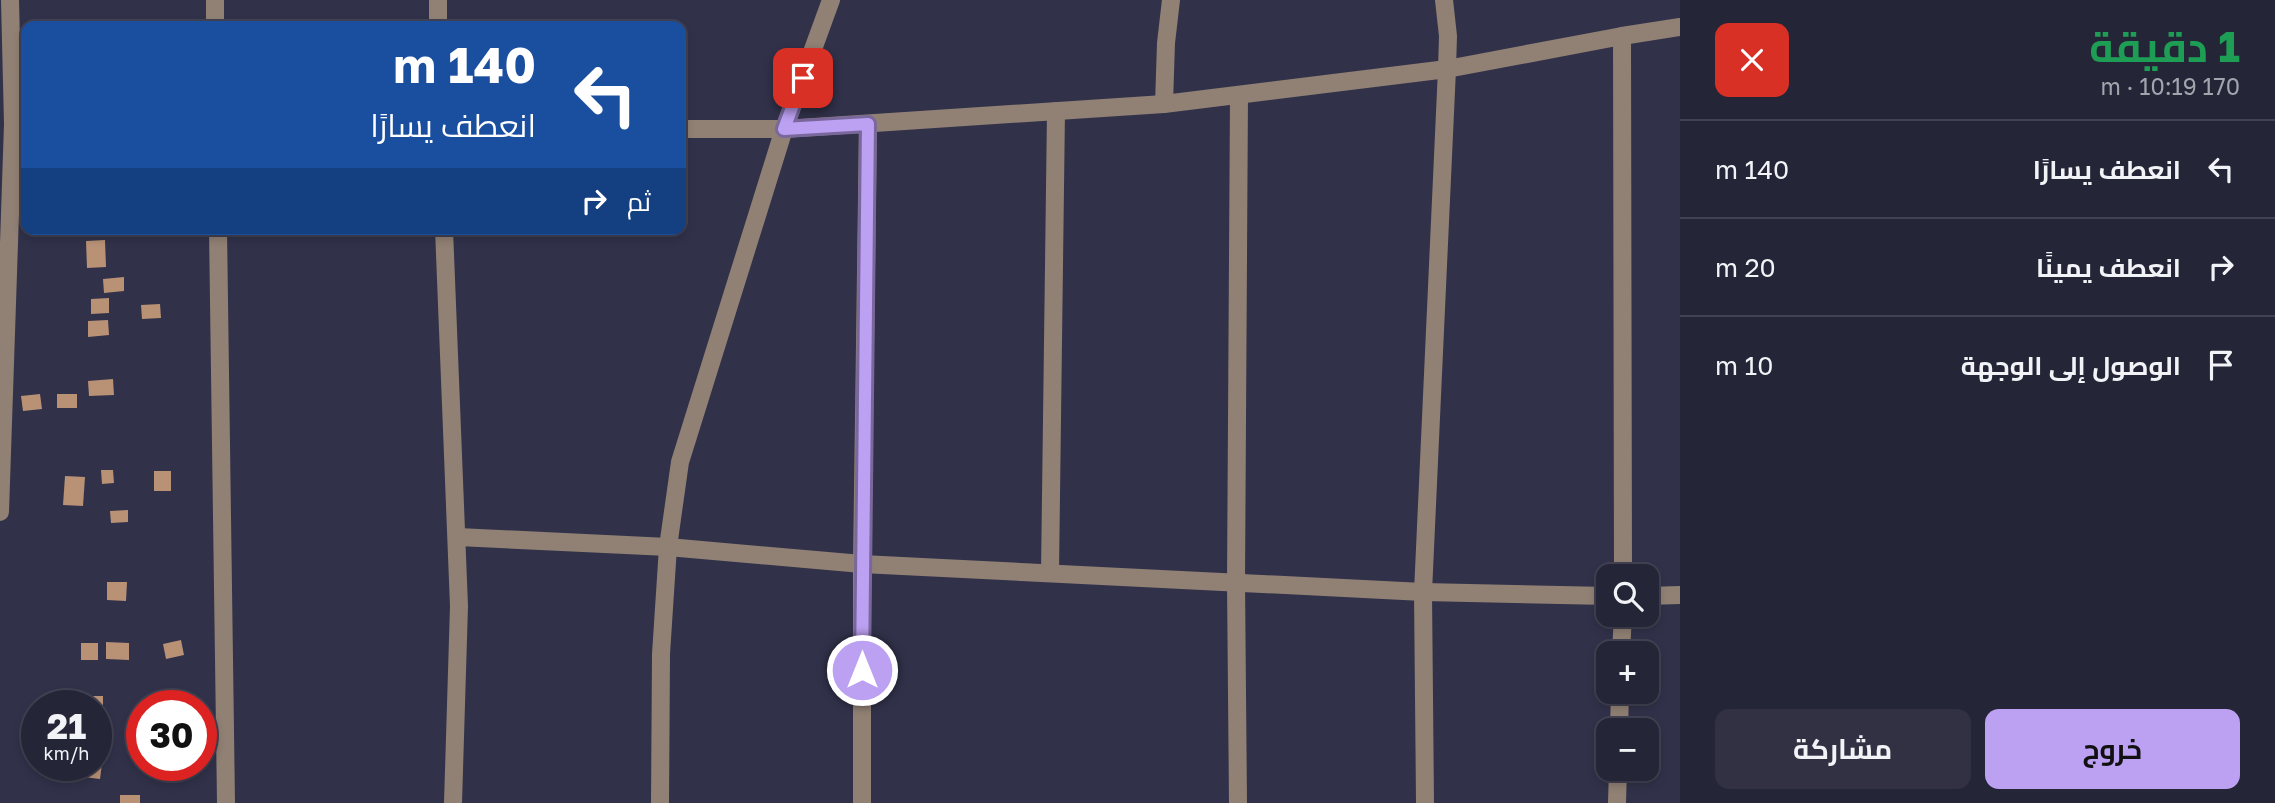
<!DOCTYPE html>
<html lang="ar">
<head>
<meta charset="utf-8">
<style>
	:root { --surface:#252538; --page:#313143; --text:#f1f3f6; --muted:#a3a5ae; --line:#424253; --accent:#bca0f2 }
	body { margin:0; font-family:"Golos Text",Cairo,sans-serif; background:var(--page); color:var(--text); direction:rtl; height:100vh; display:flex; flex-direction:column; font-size:26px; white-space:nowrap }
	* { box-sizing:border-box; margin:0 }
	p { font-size:23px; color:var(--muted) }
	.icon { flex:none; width:38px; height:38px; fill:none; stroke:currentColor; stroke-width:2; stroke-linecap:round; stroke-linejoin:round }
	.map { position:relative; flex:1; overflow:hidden; direction:ltr }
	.panel { display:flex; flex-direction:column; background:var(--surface); width:595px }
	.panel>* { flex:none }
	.hud { position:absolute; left:21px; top:21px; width:665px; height:214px; border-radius:14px; box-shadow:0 4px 10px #0003,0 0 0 2px var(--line); direction:rtl; background:#1a4fa0; color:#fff; overflow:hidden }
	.fabs { position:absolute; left:1596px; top:564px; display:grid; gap:14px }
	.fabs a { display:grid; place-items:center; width:63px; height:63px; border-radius:14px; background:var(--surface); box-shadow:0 4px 10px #0003,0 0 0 2px var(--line); font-size:35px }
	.speed { position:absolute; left:21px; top:690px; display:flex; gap:14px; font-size:35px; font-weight:700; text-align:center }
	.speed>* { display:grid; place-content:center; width:91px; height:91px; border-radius:50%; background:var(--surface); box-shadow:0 4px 10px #0003,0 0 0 2px var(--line); line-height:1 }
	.speed small { font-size:18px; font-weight:400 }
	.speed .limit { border:10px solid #d22; background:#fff; color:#111 }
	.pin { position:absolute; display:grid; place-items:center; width:60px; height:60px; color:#fff; margin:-30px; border-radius:14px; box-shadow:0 4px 10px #0006 }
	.me { position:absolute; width:77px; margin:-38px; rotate:0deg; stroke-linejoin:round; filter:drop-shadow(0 0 5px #0008) }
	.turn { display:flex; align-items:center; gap:24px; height:147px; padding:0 35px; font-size:32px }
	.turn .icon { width:91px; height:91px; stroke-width:2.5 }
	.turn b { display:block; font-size:49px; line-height:60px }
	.then { display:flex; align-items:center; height:66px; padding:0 35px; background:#0003; gap:14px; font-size:26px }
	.round { display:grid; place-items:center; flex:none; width:74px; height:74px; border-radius:14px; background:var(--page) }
	.summary { display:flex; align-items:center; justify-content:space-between; height:119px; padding:0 35px }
	h1 { font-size:42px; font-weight:700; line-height:52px; color:#1e9e55 }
	.action { display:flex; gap:14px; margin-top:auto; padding:14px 35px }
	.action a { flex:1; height:80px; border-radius:14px; background:var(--accent); color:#111; font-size:28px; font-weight:700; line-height:80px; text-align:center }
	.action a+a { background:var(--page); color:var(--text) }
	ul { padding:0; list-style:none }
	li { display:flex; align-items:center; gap:21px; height:98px; padding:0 35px; border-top:2px solid var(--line) }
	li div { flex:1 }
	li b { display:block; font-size:26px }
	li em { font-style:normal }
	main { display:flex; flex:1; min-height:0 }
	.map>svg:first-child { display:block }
	.building { fill:#b99276 }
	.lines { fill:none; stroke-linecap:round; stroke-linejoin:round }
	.minor { stroke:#918174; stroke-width:18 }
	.route-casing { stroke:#7a689d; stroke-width:18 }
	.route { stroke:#bca0f2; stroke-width:12 }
</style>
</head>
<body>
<main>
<section class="panel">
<div class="summary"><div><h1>1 دقيقة</h1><p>170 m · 10:19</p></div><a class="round" style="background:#d93025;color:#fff"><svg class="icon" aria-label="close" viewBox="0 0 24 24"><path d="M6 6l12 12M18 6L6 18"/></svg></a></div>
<ul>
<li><svg class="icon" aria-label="left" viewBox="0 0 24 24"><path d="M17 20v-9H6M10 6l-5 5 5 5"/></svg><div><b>انعطف يسارًا</b></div><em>140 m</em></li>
<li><svg class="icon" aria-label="right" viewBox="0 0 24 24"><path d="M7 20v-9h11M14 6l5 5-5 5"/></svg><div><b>انعطف يمينًا</b></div><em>20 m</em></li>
<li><svg class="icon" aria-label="arrive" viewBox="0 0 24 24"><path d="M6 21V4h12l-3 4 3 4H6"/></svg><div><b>الوصول إلى الوجهة</b></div><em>10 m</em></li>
</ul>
<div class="action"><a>خروج</a><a>مشاركة</a></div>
</section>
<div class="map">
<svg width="1680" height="803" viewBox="0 0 1680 803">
	<rect width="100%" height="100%" fill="#31314a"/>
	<g class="building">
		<polygon points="105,240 106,267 87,268 86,241"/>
		<polygon points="124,277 124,291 104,293 103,279"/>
		<polygon points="109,298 109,313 91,314 91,299"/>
		<polygon points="160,304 161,318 142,319 141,305"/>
		<polygon points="108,320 109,335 88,337 88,321"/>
		<polygon points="113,379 114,395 89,396 88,381"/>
		<polygon points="40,394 42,409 23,411 21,396"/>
		<rect x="57" y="394" width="20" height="14"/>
		<polygon points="101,470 113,470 114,483 102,484"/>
		<rect x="154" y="471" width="17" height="20"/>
		<polygon points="65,476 85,477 83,506 63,505"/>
		<polygon points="128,510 128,522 111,523 110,511"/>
		<polygon points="107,582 127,582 126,601 107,600"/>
		<polygon points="181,640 184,655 166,659 163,644"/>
		<polygon points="106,642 129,643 129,660 106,659"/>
		<rect x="81" y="643" width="17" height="17"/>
		<polygon points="78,696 103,696 103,716 96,716 96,705 78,705"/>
		<polygon points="33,735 37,735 37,748 32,748"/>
		<polygon points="96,740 105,741 100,779 67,775 68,765 96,765"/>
		<rect x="120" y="795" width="20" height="8"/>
	</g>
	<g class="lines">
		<g class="minor">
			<polyline points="215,0 215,26"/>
			<polyline points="438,26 438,0"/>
			<polyline points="1622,36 1623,576"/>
			<polyline points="1164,104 1166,43 1171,0"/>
			<polyline points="681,129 784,129 1164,104 1447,69 1622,36 1680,27"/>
			<polyline points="218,229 226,803"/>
			<polyline points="444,229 459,606 453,803"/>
			<polyline points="0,512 13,124 10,0"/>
			<polyline points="458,537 668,547 862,564 1423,592 1608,596"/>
			<polyline points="1050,573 1056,111"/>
			<polyline points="1647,596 1680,595"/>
			<polyline points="1621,653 1623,614"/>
			<polyline points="1619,730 1620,691"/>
			<polyline points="660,803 661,654 668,547 680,462 784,129 831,0"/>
			<polyline points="862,803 862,564 868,124"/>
			<polyline points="1238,803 1236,582 1239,95"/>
			<polyline points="1425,803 1423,592 1447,69 1448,36 1444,0"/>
			<polyline points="1617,803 1618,768"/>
		</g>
	</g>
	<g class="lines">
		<g class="route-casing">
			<polyline id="route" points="803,78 784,129 868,124 862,670"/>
		</g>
		<use href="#route" class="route"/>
	</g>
</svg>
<div class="fabs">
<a><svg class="icon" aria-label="search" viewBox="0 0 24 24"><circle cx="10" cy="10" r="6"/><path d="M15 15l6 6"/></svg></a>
<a>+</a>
<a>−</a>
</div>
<div class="speed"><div>21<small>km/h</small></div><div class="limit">30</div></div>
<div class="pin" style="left:803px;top:78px;background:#d93025"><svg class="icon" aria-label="arrive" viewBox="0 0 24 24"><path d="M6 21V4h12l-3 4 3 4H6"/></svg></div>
<svg class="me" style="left:862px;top:670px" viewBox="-20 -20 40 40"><circle r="17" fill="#bca0f2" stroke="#fff" stroke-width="3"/><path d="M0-11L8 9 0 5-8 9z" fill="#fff"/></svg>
<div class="hud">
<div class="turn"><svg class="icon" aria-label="left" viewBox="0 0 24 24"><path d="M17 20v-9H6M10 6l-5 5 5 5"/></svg><div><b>140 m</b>انعطف يسارًا</div></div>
<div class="then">ثم<svg class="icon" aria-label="right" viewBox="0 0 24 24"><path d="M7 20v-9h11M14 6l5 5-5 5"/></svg></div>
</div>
</div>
</main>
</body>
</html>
